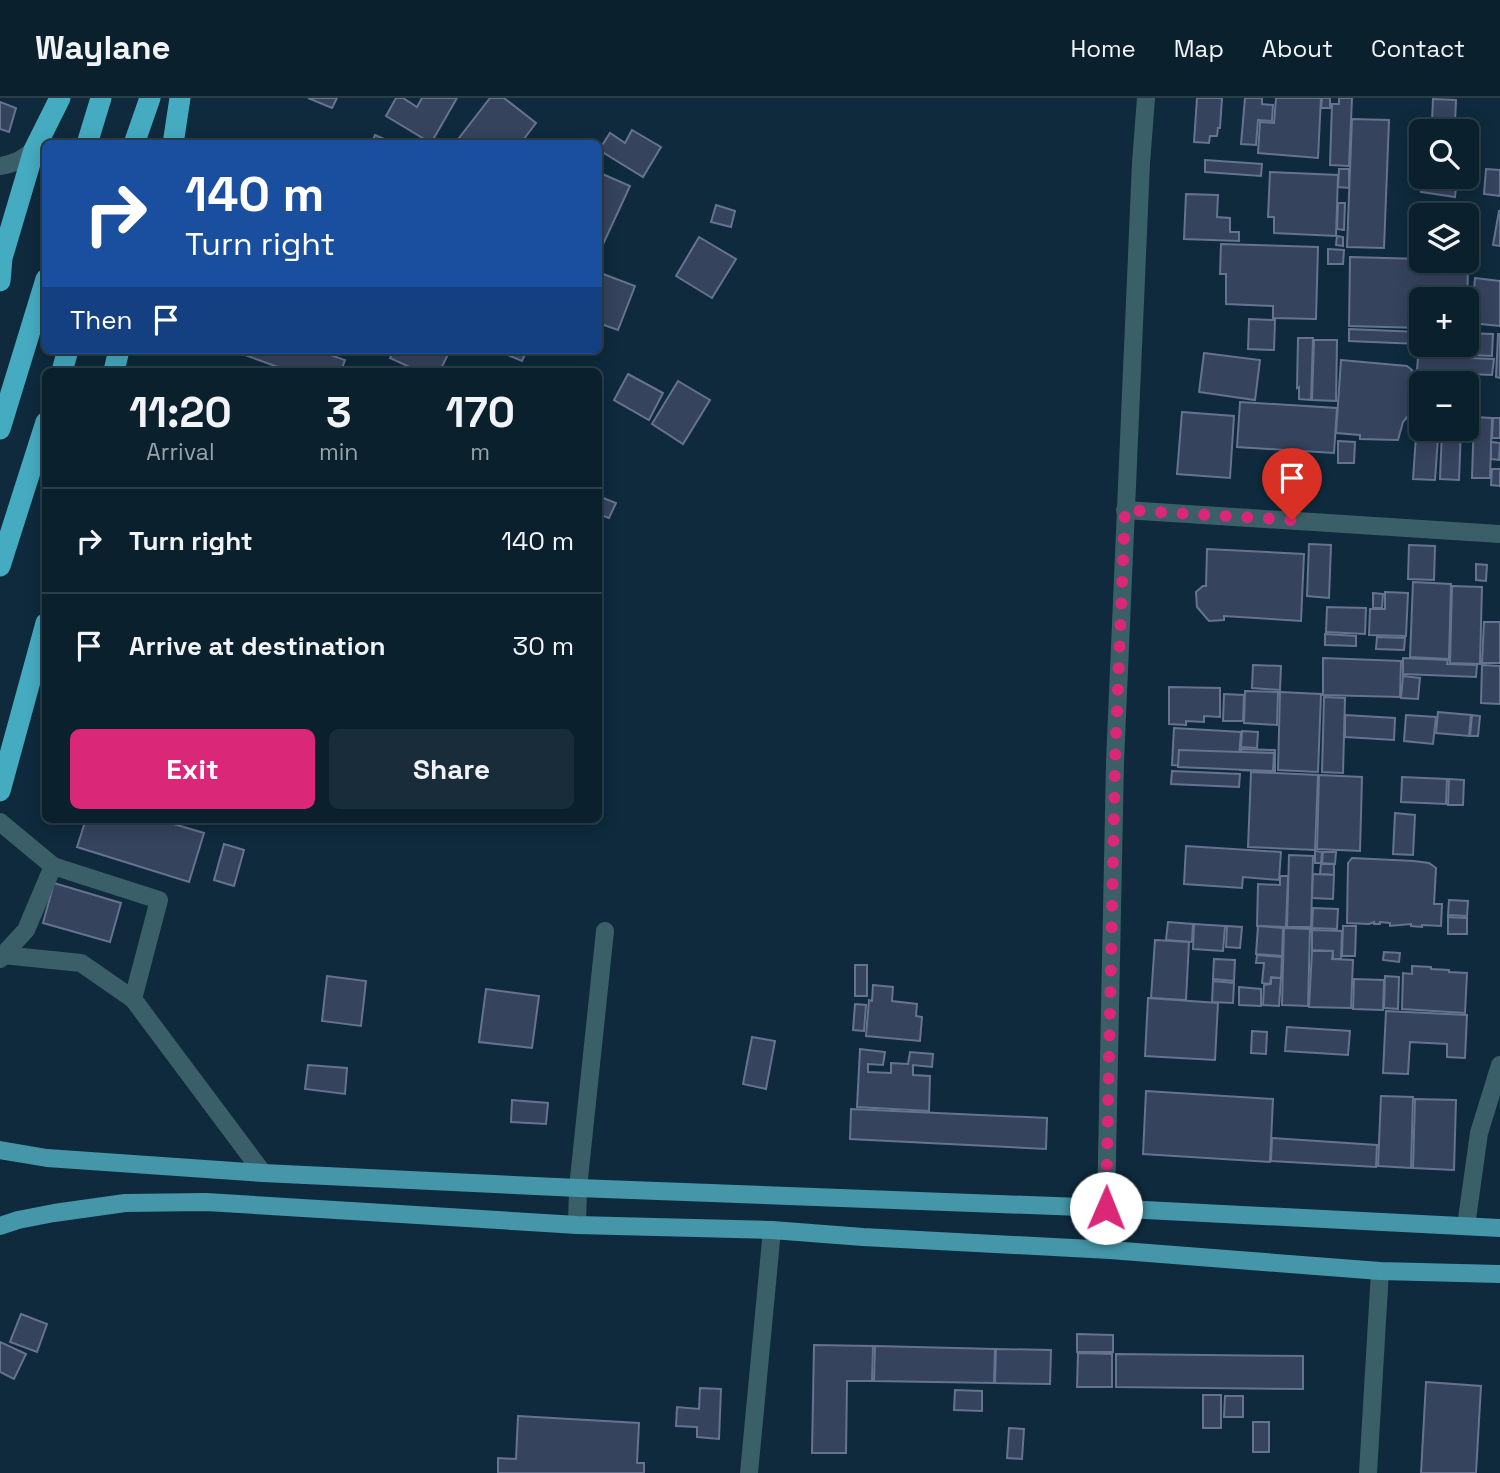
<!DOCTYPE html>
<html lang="en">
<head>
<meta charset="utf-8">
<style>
	:root { --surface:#0a202d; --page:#182d39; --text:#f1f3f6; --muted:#99a3aa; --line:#2a3e49; --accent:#db2777 }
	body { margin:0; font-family:"Space Grotesk",sans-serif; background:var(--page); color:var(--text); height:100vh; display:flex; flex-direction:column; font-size:26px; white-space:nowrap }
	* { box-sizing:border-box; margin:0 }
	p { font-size:23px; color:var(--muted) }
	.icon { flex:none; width:38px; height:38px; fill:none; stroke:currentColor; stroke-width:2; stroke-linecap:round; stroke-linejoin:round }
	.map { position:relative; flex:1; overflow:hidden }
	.panel { position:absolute; left:42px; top:270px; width:560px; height:455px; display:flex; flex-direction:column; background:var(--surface); border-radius:10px; box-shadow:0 4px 18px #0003,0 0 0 2px var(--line) }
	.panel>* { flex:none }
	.hud { position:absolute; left:42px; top:42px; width:560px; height:214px; border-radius:10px; box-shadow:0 4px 18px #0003,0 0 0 2px var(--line); background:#1a4fa0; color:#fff; overflow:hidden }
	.tools { position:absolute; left:1409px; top:21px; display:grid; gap:14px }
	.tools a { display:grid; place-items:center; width:70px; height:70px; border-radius:10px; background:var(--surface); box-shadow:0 4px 18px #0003,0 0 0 2px var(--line); font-size:35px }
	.pin { position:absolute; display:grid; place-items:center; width:60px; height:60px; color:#fff; margin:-72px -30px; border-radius:50% 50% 50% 0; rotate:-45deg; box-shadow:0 0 7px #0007 }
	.pin .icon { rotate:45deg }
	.me { position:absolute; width:77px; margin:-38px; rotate:1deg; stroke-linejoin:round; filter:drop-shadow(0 0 5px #0008) }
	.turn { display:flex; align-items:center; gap:24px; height:147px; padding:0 28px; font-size:32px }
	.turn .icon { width:91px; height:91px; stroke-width:2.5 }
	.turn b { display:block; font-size:49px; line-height:60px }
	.then { display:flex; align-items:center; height:66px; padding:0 28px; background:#0003; gap:14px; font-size:26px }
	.eta { display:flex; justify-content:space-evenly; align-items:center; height:119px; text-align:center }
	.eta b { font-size:42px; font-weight:700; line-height:49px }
	.button { display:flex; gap:14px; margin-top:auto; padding:14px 28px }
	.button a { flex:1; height:80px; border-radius:10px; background:var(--accent); color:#fff; font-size:28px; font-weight:700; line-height:80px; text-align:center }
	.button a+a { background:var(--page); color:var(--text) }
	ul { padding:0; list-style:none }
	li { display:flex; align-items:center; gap:21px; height:105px; padding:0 28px; border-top:2px solid var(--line) }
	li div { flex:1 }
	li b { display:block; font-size:26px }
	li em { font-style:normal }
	header { display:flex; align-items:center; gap:42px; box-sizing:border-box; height:98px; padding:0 35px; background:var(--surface); border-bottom:2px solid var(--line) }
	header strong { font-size:33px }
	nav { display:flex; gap:38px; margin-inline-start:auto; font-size:24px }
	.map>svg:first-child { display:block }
	.building { fill:#36435d; stroke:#65738f; stroke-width:2 }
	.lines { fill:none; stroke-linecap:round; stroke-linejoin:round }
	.minor { stroke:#3b5f68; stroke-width:18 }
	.major { stroke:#4496a8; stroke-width:18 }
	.highway { stroke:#45abc1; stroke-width:21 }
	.route { stroke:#db2777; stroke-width:12; stroke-dasharray:0 21.6 }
</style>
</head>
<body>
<header>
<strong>Waylane</strong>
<nav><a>Home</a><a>Map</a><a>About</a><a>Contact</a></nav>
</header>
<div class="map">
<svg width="1500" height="1375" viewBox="0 0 1500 1375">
	<rect width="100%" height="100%" fill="#0e2a3c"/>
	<g class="building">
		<polygon points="308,0 337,0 332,10"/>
		<polygon points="396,0 403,0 417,9 422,0 457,0 431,45 386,18"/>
		<polygon points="490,0 504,0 536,25 520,46 458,46 456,44"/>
		<polygon points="1197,0 1222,0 1220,30 1218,30 1217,38 1210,38 1209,45 1194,44"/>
		<polygon points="1245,0 1262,0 1262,6 1273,7 1272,23 1258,22 1256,47 1241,46"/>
		<polygon points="1276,0 1321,0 1318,60 1258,55 1260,24 1274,25"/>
		<polygon points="1322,0 1330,0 1330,10 1321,10"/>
		<polygon points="1339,0 1352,0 1349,68 1330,67 1332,6 1339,6"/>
		<polygon points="1433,1 1456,2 1455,25 1432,24"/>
		<polygon points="0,4 16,10 9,34 0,31"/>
		<polygon points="1352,21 1389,22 1384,150 1347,149"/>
		<polygon points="632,32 661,49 643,79 599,52 610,35 625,45"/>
		<polygon points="375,37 395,46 371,46"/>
		<polygon points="1205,62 1262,66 1261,78 1205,74"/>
		<polygon points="1339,71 1349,71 1349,90 1338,89"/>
		<polygon points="1486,71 1500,72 1500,98 1484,96"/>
		<polygon points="598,74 630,88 599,155 598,155"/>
		<polygon points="1270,74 1338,77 1336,138 1274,135 1274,119 1268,119"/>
		<polygon points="1424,79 1457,79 1455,99 1421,94"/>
		<polygon points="1186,96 1218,97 1217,119 1230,120 1230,134 1239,134 1239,143 1184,141"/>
		<polygon points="1338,105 1345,105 1344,132 1337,131"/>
		<polygon points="716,107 735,113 731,129 711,124"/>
		<polygon points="1499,113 1500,113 1500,148 1493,147"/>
		<polygon points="1337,138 1343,139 1343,148 1336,147"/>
		<polygon points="699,139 736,161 712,200 676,178"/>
		<polygon points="1221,146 1318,149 1316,221 1273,220 1273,208 1226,206 1226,176 1220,176"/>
		<polygon points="1328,151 1344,152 1343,166 1328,166"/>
		<polygon points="1350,159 1421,161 1421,163 1468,162 1467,231 1466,201 1421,201 1421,230 1349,228"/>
		<polygon points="598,174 635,188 618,232 598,225"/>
		<polygon points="1475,180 1500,183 1500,228 1471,225"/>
		<polygon points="1249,221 1275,222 1274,252 1248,251"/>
		<polygon points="1349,231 1418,234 1418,246 1349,243"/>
		<polygon points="1466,235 1493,236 1492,258 1421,255 1421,240 1421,247 1466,247"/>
		<polygon points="1498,236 1500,236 1500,280 1496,279"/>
		<polygon points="1298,240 1313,240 1311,302 1299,301 1299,289 1297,290"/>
		<polygon points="1314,242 1337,242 1336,303 1312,302"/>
		<polygon points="231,252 316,252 345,262 341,273 289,273"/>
		<polygon points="394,252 450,252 440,273 418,273 390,260"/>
		<polygon points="505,252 527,252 522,263 503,255"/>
		<polygon points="1204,255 1260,262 1255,302 1199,294"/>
		<polygon points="1418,258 1494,261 1492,277 1417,274"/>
		<polygon points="1341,262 1407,268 1412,272 1408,318 1403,324 1398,342 1360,341 1360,337 1336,335"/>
		<polygon points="628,276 663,295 649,322 614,302"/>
		<polygon points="1430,277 1443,277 1442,285 1430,285"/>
		<polygon points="678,283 710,302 683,346 652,326"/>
		<rect x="1414" y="288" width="7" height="12"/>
		<polygon points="1466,288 1478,289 1477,298 1466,297"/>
		<polygon points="1240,304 1337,310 1334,355 1237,349"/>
		<polygon points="1182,314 1234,318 1230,380 1177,376"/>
		<polygon points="1474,319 1492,320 1490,380 1472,380"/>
		<polygon points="1493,320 1500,320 1500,340 1492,340"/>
		<polygon points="1442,331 1461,331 1459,382 1440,381"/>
		<polygon points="1416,338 1438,339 1435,382 1413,381"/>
		<polygon points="1338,343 1355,344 1354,365 1338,365"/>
		<polygon points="1491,344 1500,345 1499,362 1491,361"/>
		<polygon points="1492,371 1500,371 1500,388 1491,387"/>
		<polygon points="598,398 616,405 609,420 598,416"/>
		<polygon points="1309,446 1331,447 1329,500 1307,498"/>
		<polygon points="1409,447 1435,448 1434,482 1408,481"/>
		<polygon points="1207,451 1304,456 1301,523 1224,518 1224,522 1209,523 1197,509 1196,494 1203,488 1206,488"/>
		<polygon points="1476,466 1487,467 1486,483 1476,482"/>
		<polygon points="1413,484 1451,486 1449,561 1410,559"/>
		<polygon points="1452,488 1482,489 1480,566 1450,565"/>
		<polygon points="1385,494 1408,495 1406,538 1369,537 1370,511 1385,511"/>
		<polygon points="1373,495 1383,496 1382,510 1373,510"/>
		<polygon points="1327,509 1366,510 1365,536 1326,534"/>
		<polygon points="1484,524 1500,524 1500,565 1482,565"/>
		<polygon points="1325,536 1356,538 1356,548 1325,547"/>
		<polygon points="1377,539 1405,540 1404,552 1376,551"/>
		<polygon points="1323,560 1401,563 1400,599 1323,597"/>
		<polygon points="1403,560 1448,562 1447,566 1477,567 1476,579 1403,576"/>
		<polygon points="1253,567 1281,568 1280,592 1252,590"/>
		<polygon points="1482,567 1500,568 1500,606 1481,605"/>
		<polygon points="1403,578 1420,580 1418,601 1401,600"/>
		<polygon points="1169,589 1220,590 1220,619 1204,618 1204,624 1186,623 1186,627 1169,626"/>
		<polygon points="1245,593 1278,594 1277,627 1244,625"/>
		<polygon points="1280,594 1321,596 1318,674 1278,672"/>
		<polygon points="1224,596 1244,597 1243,623 1223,623"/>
		<polygon points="1324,599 1345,600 1343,675 1322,674"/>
		<polygon points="1438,614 1471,617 1469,638 1436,635"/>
		<polygon points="1345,617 1395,620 1394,642 1345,639"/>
		<polygon points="1406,617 1436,619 1433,646 1404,643"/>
		<polygon points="1472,617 1480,618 1478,638 1470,638"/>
		<polygon points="1174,630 1241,634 1238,671 1172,667"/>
		<polygon points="1242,633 1258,634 1257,650 1241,649"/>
		<polygon points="1241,651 1275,652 1275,674 1240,672"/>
		<polygon points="1179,652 1274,655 1273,673 1178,669"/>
		<polygon points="1172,673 1240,676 1239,689 1171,686"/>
		<polygon points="1251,674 1318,677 1315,752 1248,749"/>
		<polygon points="1319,677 1362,679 1360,753 1317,751"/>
		<polygon points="1402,679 1447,681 1446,706 1401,704"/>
		<polygon points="1449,681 1464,682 1463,707 1448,707"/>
		<polygon points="1395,715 1415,717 1413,757 1393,756"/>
		<polygon points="86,721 130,721 140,724 141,721 157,721 204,735 189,784 77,749"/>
		<polygon points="224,746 244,752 234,788 214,782"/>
		<polygon points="1186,748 1281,754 1279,782 1243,779 1242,790 1184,786"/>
		<polygon points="1315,753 1322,754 1321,765 1315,765"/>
		<polygon points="1323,754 1336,754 1335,766 1322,765"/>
		<polygon points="1289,757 1313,758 1311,829 1287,829"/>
		<polygon points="1352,760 1414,763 1429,765 1436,770 1434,806 1442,806 1441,828 1422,827 1422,829 1411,828 1411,826 1390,828 1390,825 1380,824 1380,826 1374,826 1374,824 1369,826 1347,825 1348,765"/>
		<polygon points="1321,766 1334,766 1334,777 1320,776"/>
		<polygon points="1313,776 1334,777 1333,801 1312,800"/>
		<polygon points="1280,778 1288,778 1286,829 1257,828 1258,786 1280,787"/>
		<polygon points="54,785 121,805 110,844 43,825"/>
		<polygon points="1449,802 1468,803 1467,818 1448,817"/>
		<polygon points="1313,810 1338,811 1337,831 1312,830"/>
		<polygon points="1448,819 1467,820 1467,836 1448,836"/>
		<polygon points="1168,824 1193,826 1192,844 1166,842"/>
		<polygon points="1194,826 1225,828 1223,853 1193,851"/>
		<polygon points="1227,828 1242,829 1240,850 1226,849"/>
		<polygon points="1258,828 1283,830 1282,858 1256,856"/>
		<polygon points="1343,828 1356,828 1355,858 1342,858"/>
		<polygon points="1284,830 1310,831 1308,908 1282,907"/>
		<polygon points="1312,832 1342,833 1341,861 1333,861 1333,853 1312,852"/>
		<polygon points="1155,842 1189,844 1186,902 1151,900"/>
		<polygon points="1312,853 1333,853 1332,861 1353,862 1351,910 1309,909"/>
		<polygon points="1384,854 1400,855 1399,864 1383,862"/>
		<polygon points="1257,857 1282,859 1281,880 1271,879 1270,886 1262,885 1264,865 1256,865"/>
		<polygon points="1214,861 1235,862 1234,883 1213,881"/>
		<rect x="855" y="867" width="12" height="31"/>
		<polygon points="1412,868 1431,869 1431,871 1449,872 1449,874 1467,875 1465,915 1402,911 1403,875 1412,876"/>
		<polygon points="327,878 366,883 361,928 322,923"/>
		<polygon points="1385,878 1399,879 1398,911 1384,910"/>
		<polygon points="1271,880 1281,880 1279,908 1263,907 1264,887 1271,886"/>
		<polygon points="1354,881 1384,882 1383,912 1353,911"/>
		<polygon points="1213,883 1234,885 1233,905 1212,904"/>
		<polygon points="873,887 893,889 892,903 917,906 916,918 922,919 920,943 866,938 869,902 872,903"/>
		<polygon points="1239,889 1261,891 1261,908 1239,907"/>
		<polygon points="486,891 539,898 532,950 479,944"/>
		<polygon points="1148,900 1218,905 1215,962 1145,958"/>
		<polygon points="855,906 866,907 864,933 853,932"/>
		<polygon points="1386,913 1467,917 1465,960 1447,959 1447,946 1410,944 1408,976 1383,975"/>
		<polygon points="1287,929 1350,933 1348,957 1285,953"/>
		<polygon points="1252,933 1267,934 1266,956 1251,955"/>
		<polygon points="752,939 775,943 766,991 743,986"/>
		<polygon points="860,951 885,954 883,967 868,966 868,974 891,975 891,965 908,966 910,954 933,956 932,969 913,967 913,977 930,978 929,1013 857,1009"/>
		<polygon points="308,967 347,970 345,996 305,991"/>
		<polygon points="1146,993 1273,1001 1270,1064 1143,1056"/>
		<polygon points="1381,998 1413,999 1411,1070 1378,1068"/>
		<polygon points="1415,1001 1456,1002 1454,1072 1413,1070"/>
		<polygon points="512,1002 548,1005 546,1026 511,1024"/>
		<polygon points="851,1011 1047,1020 1046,1051 850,1041"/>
		<polygon points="1272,1040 1377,1047 1376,1069 1271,1063"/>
		<polygon points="21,1216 47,1226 37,1254 10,1244"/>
		<polygon points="1077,1236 1113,1237 1113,1254 1077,1254"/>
		<polygon points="0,1244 26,1256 14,1281 0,1274"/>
		<polygon points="814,1247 873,1248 872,1283 847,1283 846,1355 812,1355"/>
		<polygon points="875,1248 995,1251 994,1285 874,1283"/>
		<polygon points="996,1251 1051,1252 1050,1286 995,1285"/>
		<polygon points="1078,1255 1112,1256 1112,1289 1077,1289"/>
		<polygon points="1116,1256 1303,1258 1303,1291 1116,1289"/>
		<polygon points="1426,1284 1481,1288 1476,1375 1421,1375"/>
		<polygon points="700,1290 721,1291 719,1341 697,1339 697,1329 676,1328 677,1309 699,1311"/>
		<polygon points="955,1292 982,1293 982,1313 954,1312"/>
		<rect x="1203" y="1297" width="18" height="33"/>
		<polygon points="1225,1298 1243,1298 1243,1319 1224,1319"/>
		<polygon points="518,1318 639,1325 637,1365 644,1365 644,1375 498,1375 498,1360 516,1361"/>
		<rect x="1253" y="1324" width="16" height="30"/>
		<polygon points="1009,1330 1024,1331 1022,1361 1007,1360"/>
	</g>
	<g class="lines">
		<g class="minor">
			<path d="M 0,68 C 14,66 23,61 34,52"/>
			<polyline points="1125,412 1500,436"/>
			<polyline points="0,724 53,768 159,802 133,901"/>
			<polyline points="3,857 26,832 53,768"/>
			<polyline points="0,861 3,857 81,865 133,901 263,1075"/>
			<polyline points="577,1127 578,1090 605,833"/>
			<polyline points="1466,1128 1479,1035 1500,967"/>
			<polyline points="1110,1152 1106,1110 1115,664 1141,65 1146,0"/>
			<polyline points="749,1375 772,1132"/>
			<polyline points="1368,1375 1380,1173"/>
		</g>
		<g class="major">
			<polyline points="0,1052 47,1060 263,1075 578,1090 1106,1110 1500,1130"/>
			<polyline points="0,1128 18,1122 54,1115 125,1105 206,1104 577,1127 772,1132 863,1139 1110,1152 1380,1173 1500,1176"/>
		</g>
		<g class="highway">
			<polyline points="87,46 101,0"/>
			<polyline points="134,46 150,0"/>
			<polyline points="173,46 180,0"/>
			<polyline points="0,183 2,160 34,52 60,0"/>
			<polyline points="62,273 68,252"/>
			<polyline points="114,273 119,252"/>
			<polyline points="0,331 46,181"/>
			<polyline points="0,468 46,324"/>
			<polyline points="0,693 46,525"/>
		</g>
	</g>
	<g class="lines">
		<polyline class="route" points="1106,1110 1115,664 1125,412 1292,422"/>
	</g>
</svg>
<div class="tools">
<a><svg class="icon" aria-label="search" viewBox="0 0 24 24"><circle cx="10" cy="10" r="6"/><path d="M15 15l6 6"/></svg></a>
<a><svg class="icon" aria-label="layers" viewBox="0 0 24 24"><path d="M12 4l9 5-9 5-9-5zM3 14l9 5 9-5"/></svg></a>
<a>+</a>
<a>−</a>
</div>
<div class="pin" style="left:1292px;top:422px;background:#d93025"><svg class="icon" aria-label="arrive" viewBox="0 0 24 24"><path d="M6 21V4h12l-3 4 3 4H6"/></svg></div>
<svg class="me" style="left:1106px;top:1110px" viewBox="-20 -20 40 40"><circle r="19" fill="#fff"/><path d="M0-13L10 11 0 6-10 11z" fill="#db2777"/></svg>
<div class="hud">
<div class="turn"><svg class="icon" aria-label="right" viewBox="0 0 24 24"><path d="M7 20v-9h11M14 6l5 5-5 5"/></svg><div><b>140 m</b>Turn right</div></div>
<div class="then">Then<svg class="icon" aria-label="arrive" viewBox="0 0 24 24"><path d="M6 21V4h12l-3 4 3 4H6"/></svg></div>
</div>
<section class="panel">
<div class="eta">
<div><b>11:20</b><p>Arrival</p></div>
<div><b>3</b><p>min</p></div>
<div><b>170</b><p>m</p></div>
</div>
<ul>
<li><svg class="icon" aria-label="right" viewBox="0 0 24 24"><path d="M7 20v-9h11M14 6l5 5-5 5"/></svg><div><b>Turn right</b></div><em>140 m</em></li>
<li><svg class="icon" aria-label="arrive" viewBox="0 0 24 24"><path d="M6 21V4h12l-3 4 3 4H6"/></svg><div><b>Arrive at destination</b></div><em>30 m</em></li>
</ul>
<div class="button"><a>Exit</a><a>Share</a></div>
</section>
</div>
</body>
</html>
